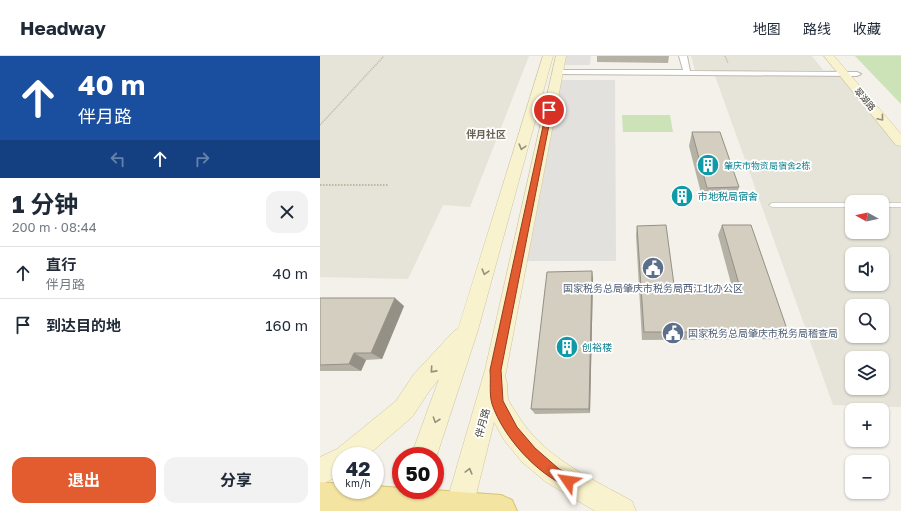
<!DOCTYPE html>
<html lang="zh">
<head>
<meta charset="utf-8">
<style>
	:root { --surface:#fff; --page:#f2f2f3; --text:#1f2937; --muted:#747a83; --line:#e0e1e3; --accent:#e35c30 }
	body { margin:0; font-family:"Golos Text","Noto Sans SC",sans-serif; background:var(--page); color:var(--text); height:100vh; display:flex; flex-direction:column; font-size:15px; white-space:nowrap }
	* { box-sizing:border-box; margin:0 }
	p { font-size:13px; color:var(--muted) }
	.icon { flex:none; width:22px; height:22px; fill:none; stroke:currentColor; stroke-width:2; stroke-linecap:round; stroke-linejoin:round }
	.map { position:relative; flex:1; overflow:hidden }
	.panel { display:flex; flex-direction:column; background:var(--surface); width:320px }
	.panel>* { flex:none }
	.banner { background:#1a4fa0; color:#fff; overflow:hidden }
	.needle { width:26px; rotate:278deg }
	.fabs { position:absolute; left:525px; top:139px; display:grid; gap:8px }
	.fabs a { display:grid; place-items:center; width:44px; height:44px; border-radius:8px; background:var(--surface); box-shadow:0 1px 3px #0004; font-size:20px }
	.speed { position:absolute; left:12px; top:391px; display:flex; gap:8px; font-size:20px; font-weight:700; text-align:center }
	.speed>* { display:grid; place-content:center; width:52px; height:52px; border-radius:50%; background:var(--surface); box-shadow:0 1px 3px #0004; line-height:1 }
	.speed small { font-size:10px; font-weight:400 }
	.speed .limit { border:6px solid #d22; background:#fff; color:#111 }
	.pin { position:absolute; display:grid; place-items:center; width:34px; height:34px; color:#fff; margin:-17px; border:2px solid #fff; border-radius:50%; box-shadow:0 1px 4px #0007 }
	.me { position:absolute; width:44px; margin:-22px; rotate:302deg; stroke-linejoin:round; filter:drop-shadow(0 0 3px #0008) }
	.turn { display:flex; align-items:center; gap:14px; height:84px; padding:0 12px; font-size:18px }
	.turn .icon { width:52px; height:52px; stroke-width:2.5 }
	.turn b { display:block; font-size:28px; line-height:34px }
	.lanes { display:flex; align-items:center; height:38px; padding:0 12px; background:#0003; justify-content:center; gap:20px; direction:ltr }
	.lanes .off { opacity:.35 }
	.round { display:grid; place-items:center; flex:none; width:42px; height:42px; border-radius:12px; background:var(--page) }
	.headline { display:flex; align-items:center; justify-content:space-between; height:68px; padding:0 12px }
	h1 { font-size:24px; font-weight:700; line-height:30px }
	.cta { display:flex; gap:8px; margin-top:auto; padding:8px 12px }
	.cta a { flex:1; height:46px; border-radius:12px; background:var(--accent); color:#fff; font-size:16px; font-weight:700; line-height:46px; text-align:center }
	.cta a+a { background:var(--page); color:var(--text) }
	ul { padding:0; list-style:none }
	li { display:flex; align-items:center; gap:12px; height:52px; padding:0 12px; border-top:1px solid var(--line) }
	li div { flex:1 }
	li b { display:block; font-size:15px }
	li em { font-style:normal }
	header { display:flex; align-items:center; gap:24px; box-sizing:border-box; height:56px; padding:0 20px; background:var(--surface); border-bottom:1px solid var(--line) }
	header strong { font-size:19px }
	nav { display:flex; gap:22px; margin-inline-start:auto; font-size:14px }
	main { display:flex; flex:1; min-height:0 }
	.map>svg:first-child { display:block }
	.residential { fill:#e6e3d8; fill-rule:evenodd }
	.green { fill:#cbe3b7 }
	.parking { fill:#e2e1de }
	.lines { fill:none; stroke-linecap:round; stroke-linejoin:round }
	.lane-casing { stroke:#beb9ad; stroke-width:1 }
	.street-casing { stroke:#beb9ad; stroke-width:2 }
	.secondary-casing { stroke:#cec69e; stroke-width:1 }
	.primary-casing { stroke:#d7c373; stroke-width:2 }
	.path-far1 { stroke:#beb6a0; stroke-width:1.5; stroke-dasharray:1 1; stroke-linecap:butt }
	.path { stroke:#beb6a0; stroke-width:2; stroke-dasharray:1.5 1.5; stroke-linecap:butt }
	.lane { fill:#fff; fill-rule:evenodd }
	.street { fill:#fff; fill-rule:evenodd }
	.secondary { fill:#f9f2ce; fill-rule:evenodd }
	.primary { fill:#f4e4a2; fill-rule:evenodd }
	.wall { fill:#b5b1a5 }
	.shaded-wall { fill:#949086 }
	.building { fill:#d3cec0; stroke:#949086 }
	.oneway { stroke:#97917c }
	.route { fill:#e35c30; stroke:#943c1f }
	.labels { text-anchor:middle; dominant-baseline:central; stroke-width:3.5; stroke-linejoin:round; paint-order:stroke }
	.far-street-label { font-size:9px; fill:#464239; stroke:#fff }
	.far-culture-label { font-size:9px; fill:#0d838f; stroke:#fff; text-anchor:start }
	.far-quarter-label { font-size:10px; font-weight:bold; fill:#686151; stroke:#fff }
	.culture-label { font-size:10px; fill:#0d838f; stroke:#fff; text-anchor:start }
	.service-label { font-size:10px; fill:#4e5e75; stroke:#fff }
	.street-label { font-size:10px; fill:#464239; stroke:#fff }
</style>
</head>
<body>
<header>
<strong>Headway</strong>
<nav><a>地图</a><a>路线</a><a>收藏</a></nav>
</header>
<main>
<section class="panel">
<div class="banner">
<div class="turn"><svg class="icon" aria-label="ahead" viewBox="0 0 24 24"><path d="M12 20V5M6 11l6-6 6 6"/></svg><div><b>40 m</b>伴月路</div></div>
<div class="lanes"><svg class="icon off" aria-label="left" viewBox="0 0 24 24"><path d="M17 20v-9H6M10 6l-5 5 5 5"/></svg><svg class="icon" aria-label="ahead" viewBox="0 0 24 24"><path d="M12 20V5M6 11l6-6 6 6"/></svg><svg class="icon off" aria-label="right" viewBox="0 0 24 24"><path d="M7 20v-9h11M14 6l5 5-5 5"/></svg></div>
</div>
<div class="headline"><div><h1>1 分钟</h1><p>200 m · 08:44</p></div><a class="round"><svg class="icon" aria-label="close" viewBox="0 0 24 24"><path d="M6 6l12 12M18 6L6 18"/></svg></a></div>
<ul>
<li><svg class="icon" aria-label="ahead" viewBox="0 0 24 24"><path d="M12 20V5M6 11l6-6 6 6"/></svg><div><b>直行</b><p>伴月路</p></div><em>40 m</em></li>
<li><svg class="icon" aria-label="arrive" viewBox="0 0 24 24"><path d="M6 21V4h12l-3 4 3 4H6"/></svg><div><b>到达目的地</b></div><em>160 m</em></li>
</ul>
<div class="cta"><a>退出</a><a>分享</a></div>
</section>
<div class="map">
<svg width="581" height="455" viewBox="0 0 581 455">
	<rect width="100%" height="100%" fill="#f3f1ea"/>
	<g class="residential">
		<polygon points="0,0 209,0 150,151 123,149 88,223 0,221"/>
		<polygon points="371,0 492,0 503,14 375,14"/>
		<path d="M 394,17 L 522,18 L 581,89 L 581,351 L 513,349 ZM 532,146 L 562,146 L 562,176 L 532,176 ZM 532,198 L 562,198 L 562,228 L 532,228 ZM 532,250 L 562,250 L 562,280 L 532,280 ZM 532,302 L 562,302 L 562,332 L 532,332 Z"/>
	</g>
	<g class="green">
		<polygon points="535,0 581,0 581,48"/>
		<polygon points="302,59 350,59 353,76 303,76"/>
	</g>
	<g class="parking">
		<polygon points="246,0 271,0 270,9 244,9"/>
		<polygon points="240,24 295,24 296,205 204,205"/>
	</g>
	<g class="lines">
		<g class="lane-casing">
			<g id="lane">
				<polygon points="452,147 532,147 532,151 452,151 449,149"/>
				<rect x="562" y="147" width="19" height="4"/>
			</g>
		</g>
		<g class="street-casing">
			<polygon id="street" points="359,0 367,0 370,15 537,16 541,18 537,20 237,18 233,16 237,14 363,14"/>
		</g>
		<g class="secondary-casing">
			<g id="secondary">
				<polygon points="223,0 233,0 158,274 115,405 115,400 91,400 119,323 110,334 92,361 47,400 21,400 21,419 0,429 0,401 17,393 76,345 94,318 135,274 138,273"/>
				<path d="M 236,0 L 246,0 L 185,321 C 189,329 186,338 189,345 C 191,349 194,354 197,358 C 223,401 270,422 312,445 L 316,455 L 275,455 L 226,426 L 202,406 L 184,384 L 174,366 L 152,455 L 124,455 L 165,314 Z"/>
				<polygon points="504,0 514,0 581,78 581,90 576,89"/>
			</g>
		</g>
		<g class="primary-casing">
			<polygon id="primary" points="0,426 21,428 21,434 55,434 55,430 81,432 81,434 113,434 181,439 192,444 197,455 0,455"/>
		</g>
		<g class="path-far1">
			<polyline points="405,0 408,7"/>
			<polyline points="0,69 64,0"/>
		</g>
		<polyline class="path" points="0,129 69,129"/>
		<use href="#lane" class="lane"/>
		<use href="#street" class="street"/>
		<use href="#secondary" class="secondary"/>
		<use href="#primary" class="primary"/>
	</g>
	<g class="wall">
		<polygon points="277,0 349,0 348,7 277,6"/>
		<polygon points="372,76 419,131 414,145 383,145 369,90"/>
		<polygon points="402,169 468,276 460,283 322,284 316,179 317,170 355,236 413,235 398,179"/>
		<polygon points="272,215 273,224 270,357 215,358 211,353"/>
		<polygon points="0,242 84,250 62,303 46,304 41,315 0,315"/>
	</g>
	<g class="shaded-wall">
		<polygon points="272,215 273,224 270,357 269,353"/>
		<polygon points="75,242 84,250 62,303 51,297"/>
		<polygon points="34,297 46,304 41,315 29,308"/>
	</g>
	<g class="building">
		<polygon points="372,76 400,76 419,131 387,132"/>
		<polygon points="346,169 355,236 421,235 402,169 431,169 468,276 324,276 317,170"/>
		<polygon points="272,215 269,353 211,353 227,216"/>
		<polygon points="0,242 75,242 51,297 34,297 29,308 0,309"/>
	</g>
	<defs><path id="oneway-chevron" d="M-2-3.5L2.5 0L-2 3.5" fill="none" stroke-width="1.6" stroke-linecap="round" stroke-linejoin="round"/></defs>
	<g class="oneway">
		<use href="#oneway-chevron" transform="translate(561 62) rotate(50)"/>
		<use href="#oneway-chevron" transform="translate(202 91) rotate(106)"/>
		<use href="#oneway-chevron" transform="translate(165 216) rotate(106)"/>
		<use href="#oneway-chevron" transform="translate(113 314) rotate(132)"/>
		<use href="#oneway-chevron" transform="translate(116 364) rotate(109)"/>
		<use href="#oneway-chevron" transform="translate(149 415) rotate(-75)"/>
	</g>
	<path class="route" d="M 227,52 L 232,54 L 181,314 L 183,345 L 197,371 L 215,392 L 239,413 L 253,420 L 255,425 L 253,429 L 248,431 C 217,418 183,381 172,348 C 169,338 171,325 170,314 Z"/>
	<defs>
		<g id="building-disc" transform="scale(1.15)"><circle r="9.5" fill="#0f9aa8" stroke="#fff"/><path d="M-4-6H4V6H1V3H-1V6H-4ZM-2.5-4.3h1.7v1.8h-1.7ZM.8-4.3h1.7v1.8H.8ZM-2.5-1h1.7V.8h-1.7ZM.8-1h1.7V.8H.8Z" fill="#fff"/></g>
		<g id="civic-disc" transform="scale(1.15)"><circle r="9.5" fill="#5c6f8a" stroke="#fff"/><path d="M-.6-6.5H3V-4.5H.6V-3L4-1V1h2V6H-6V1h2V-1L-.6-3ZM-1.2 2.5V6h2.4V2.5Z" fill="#fff"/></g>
	</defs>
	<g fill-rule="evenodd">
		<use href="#building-disc" x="388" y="109"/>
		<use href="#building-disc" x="362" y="140"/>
		<use href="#civic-disc" x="333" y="212"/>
		<use href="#civic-disc" x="353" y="277"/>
		<use href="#building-disc" x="247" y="291"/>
	</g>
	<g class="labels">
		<g class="far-street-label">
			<text transform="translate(545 43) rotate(50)">翠湖路</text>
		</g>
		<g class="far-culture-label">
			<text x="404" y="109">肇庆市物资局宿舍2栋</text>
		</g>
		<g class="far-quarter-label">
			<text x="166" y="78">伴月社区</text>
		</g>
		<g class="culture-label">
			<text x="378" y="140">市地税局宿舍</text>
			<text x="262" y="291">创裕楼</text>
		</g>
		<g class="service-label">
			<text x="333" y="232">国家税务总局肇庆市税务局西江北办公区</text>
			<text x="368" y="277" text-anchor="start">国家税务总局肇庆市税务局稽查局</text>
		</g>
		<g class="street-label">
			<text transform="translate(162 367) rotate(-75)">伴月路</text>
		</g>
	</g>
</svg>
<div class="fabs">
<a><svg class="needle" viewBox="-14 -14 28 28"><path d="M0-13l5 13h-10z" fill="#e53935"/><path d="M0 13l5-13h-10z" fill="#747a83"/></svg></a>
<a><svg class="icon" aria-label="sound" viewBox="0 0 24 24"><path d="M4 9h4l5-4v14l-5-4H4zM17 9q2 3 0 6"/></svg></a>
<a><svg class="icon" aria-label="search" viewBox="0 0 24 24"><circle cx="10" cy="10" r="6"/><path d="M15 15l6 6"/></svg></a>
<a><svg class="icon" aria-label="layers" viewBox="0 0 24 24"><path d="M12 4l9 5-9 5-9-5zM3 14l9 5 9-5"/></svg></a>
<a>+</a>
<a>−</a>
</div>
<div class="speed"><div>42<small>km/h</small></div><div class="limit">50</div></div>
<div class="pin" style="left:229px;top:54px;background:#d93025"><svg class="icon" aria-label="arrive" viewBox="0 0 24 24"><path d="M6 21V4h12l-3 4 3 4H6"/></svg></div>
<svg class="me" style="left:248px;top:425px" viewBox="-20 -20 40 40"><path d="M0-17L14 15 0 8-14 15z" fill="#e35c30" stroke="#fff" stroke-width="4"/></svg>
</div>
</main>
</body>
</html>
